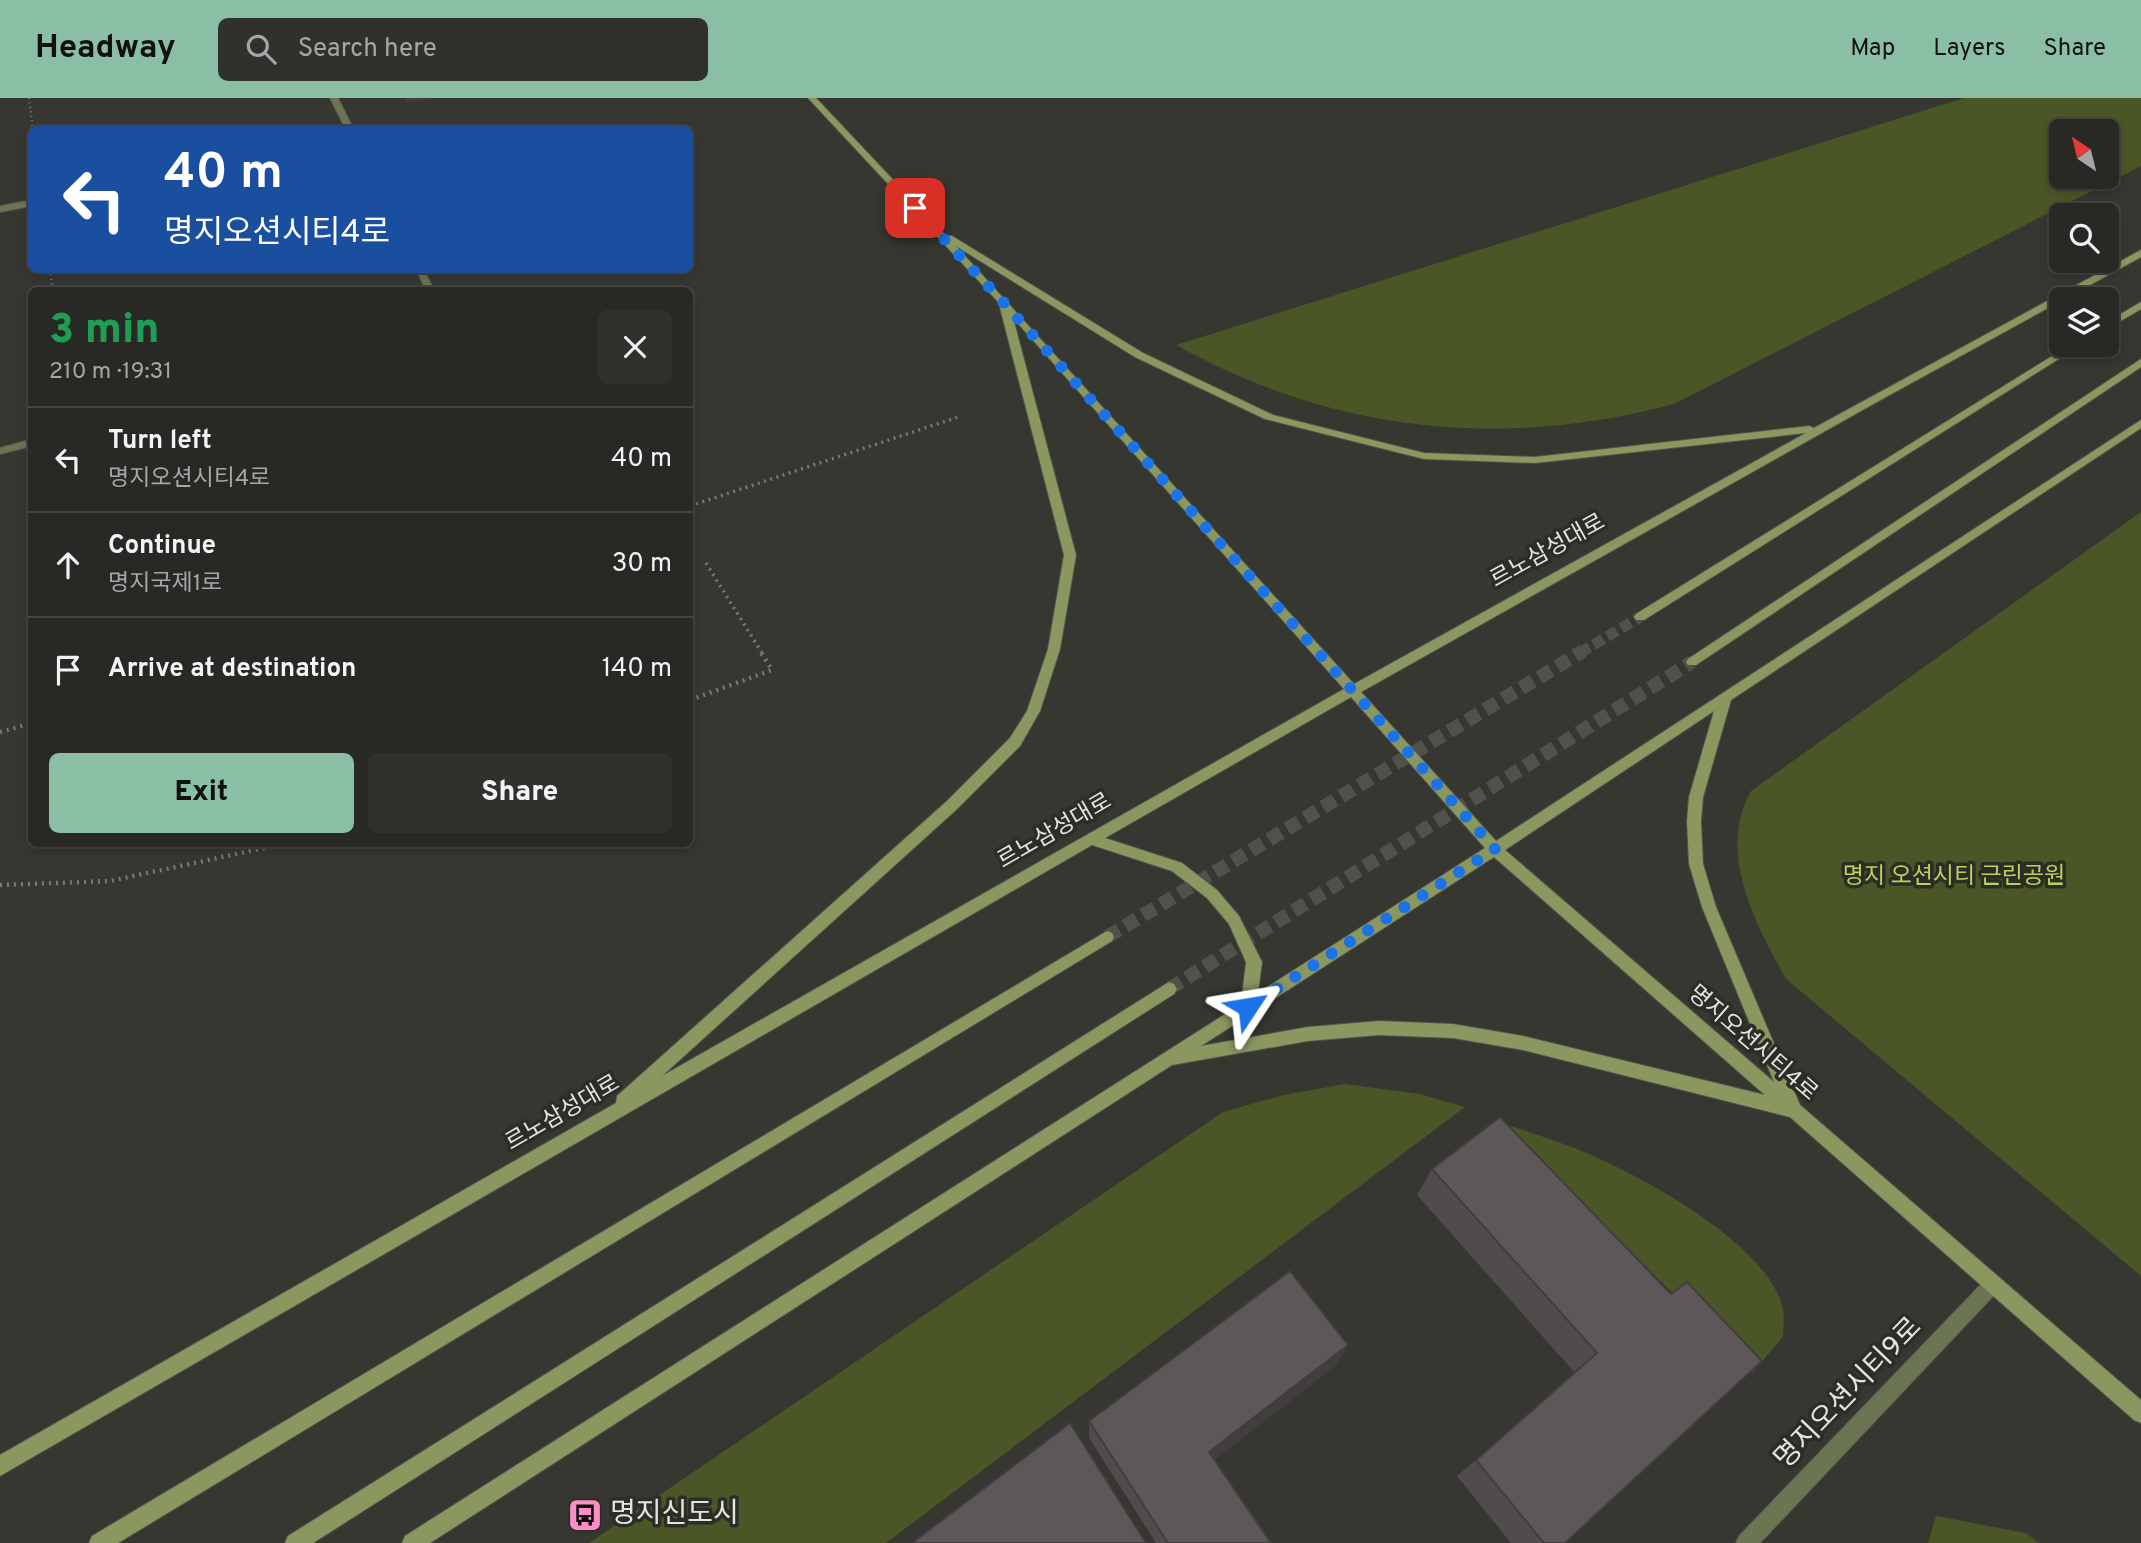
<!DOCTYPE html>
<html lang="en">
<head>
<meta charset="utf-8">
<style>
	:root { --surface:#282925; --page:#30312d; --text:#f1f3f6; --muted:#a5a6a7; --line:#444542; --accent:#8abfa5 }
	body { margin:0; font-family:Overpass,"Noto Sans KR",sans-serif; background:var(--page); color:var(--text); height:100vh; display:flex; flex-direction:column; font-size:26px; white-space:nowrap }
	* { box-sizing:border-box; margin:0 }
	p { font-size:23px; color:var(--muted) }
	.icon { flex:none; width:38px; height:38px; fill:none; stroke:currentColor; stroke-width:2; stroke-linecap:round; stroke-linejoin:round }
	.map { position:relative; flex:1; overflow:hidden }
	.panel { position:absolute; left:28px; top:189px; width:665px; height:560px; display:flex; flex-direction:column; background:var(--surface); border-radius:10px; box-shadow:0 4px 10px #0003,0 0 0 2px var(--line) }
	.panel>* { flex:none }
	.banner { position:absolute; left:28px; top:28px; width:665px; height:147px; border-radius:10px; box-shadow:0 4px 10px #0003,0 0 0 2px var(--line); background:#1a4fa0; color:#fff; overflow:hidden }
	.needle { width:46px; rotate:325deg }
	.buttons { position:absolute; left:2049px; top:21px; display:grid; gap:14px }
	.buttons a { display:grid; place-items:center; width:70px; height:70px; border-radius:10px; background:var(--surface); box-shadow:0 4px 10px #0003,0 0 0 2px var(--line); font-size:35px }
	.pin { position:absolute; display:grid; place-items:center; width:60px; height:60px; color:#fff; margin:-30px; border-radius:14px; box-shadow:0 4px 10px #0006 }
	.me { position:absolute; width:77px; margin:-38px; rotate:57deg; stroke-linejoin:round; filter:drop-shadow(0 0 5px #0008) }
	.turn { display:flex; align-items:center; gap:24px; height:147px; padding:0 21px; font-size:32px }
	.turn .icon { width:91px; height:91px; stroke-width:2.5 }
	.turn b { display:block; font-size:49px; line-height:60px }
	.round { display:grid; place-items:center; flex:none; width:74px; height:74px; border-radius:10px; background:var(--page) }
	.overview { display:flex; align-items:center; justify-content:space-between; height:119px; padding:0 21px }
	h1 { font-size:42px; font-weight:800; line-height:52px; color:#1e9e55 }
	.primary-button { display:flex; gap:14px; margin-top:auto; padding:14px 21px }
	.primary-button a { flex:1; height:80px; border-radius:10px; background:var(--accent); color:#111; font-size:28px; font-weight:800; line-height:80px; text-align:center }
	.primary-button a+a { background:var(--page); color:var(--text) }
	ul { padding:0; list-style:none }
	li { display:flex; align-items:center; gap:21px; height:105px; padding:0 21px; border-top:2px solid var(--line) }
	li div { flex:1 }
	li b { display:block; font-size:26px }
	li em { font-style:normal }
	header { display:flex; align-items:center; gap:42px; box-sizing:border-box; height:98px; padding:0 35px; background:var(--accent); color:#111 }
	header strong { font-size:33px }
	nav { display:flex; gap:38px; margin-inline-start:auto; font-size:24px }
	.search { width:490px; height:63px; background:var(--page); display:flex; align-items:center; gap:18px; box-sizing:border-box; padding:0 24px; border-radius:10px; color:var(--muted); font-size:26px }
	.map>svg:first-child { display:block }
	.green { fill:#4b5626; fill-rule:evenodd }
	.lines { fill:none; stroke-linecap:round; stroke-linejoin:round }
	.secondary-tunnel-far1 { stroke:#50514b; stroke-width:11; stroke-dasharray:11 5; stroke-linecap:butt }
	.secondary-tunnel { stroke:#50514b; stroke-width:14; stroke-dasharray:14 7; stroke-linecap:butt }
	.minor-casing { stroke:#52534d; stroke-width:2 }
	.secondary-casing { stroke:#52534d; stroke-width:2 }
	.path-far2 { stroke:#787974; stroke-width:2.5; stroke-dasharray:1 3.5; stroke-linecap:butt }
	.path-far1 { stroke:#787974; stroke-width:3.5; stroke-dasharray:2 4.5; stroke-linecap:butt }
	.path { stroke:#787974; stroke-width:4.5; stroke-dasharray:2 5; stroke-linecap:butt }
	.minor { fill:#6c7552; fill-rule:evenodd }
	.secondary { fill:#8a975f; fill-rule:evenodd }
	.wall { fill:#514b4d }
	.shaded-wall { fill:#423d3f }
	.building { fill:#5e575a; stroke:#423d3f; stroke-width:2 }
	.route { stroke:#1a73e8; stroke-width:12; stroke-dasharray:0 21.6 }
	.labels { text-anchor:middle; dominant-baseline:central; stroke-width:7; stroke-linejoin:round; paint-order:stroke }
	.street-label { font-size:23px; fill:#e3e4e0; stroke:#2c2d27 }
	.park-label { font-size:23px; fill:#b9d25c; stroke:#2c2d27 }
	.near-street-label { font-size:28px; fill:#e3e4e0; stroke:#2c2d27 }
	.near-poi-label { font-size:28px; fill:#e3e4e0; stroke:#2c2d27; text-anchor:start }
</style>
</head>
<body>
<header>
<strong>Headway</strong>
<div class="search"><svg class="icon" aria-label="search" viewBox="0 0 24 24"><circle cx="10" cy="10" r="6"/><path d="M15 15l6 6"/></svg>Search here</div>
<nav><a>Map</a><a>Layers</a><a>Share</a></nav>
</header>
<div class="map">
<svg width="2141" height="1445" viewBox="0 0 2141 1445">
	<rect width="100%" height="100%" fill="#363731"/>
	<g class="green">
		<path d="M 1964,0 L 2141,0 L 2141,68 L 1674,306 C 1501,352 1333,334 1176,247 ZM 2062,33 L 2107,33 L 2107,79 L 2062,79 Z"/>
		<path d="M 2141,414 L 2141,1178 L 1786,881 C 1756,827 1716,754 1751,693 Z"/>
		<polygon points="1345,986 1420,996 1465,1009 886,1445 589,1445 1223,1014 1284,997"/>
		<path d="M 1505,1026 C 1529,1034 1553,1042 1577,1051 C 1635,1074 1764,1143 1782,1207 C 1785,1216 1783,1229 1783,1239 L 1752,1275 Z"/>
		<polygon points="1936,1418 2026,1435 2039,1445 1928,1445"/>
	</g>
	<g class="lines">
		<polyline class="secondary-tunnel-far1" points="1580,555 1640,519"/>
		<g class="secondary-tunnel">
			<polyline points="1107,839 1583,553"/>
			<polyline points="1169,891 1692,564"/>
		</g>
		<g class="minor-casing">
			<g id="minor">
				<polygon points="330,0 338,0 354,32 346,32"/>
				<polygon points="32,102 32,108 0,114 0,108"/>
				<polygon points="416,172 424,172 434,192 426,192"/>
				<polygon points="32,341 32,348 0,356 0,350"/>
				<polygon points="1993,1177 1999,1180 2002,1186 1999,1192 1760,1445 1736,1445 1739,1438 1987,1180"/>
			</g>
		</g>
		<g class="secondary-casing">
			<g id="secondary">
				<path d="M 808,0 L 816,0 L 946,138 L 952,138 L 1143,255 L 1273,317 L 1424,355 L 1535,359 L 1809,328 L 1814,330 L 2141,152 L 2141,159 L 1875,305 L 1361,594 L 1496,743 L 2141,322 L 2141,330 L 1731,602 L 1703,699 L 1701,723 L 1703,766 L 1716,809 L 1800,1007 L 2141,1302 L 2141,1325 L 2134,1322 L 1790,1019 L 1523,952 L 1453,940 L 1379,937 L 1308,943 L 1172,967 L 430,1445 L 402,1445 L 405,1438 L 1241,906 L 1246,864 L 1229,826 L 1207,800 L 1172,773 L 1092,747 L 0,1378 L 0,1357 L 616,1005 L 617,998 L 947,703 L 1010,640 L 1027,613 L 1048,551 L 1064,457 L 1000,210 L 1002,208 ZM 956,148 L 1135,259 L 1265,321 L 1424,361 L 1535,365 L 1806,335 L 1354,586 ZM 1013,220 L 1344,591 L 662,978 L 957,711 L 1020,648 L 1040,613 L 1060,551 L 1076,457 ZM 1351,599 L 1485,750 L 1258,895 L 1262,864 L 1239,818 L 1217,792 L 1182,765 L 1105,740 ZM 1714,613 L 1689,699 L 1687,723 L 1689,766 L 1702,809 L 1774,984 L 1505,752 ZM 1494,759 L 1765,997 L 1523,938 L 1453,926 L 1379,923 L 1308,929 L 1201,948 Z"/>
				<polygon points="2141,204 2141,211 2107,231 2107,224"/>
				<polygon points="2070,247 2081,247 1644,522 1636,522 1634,519 1636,516"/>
				<polygon points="2141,261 2141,269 1696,567 1688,567 1686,564 1688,561"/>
				<polygon points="1107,833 1112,835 1114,839 1112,843 118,1445 89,1445 92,1438"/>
				<polygon points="1169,884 1174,886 1177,891 1174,896 313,1445 285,1445 288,1438"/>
			</g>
		</g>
		<g class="path-far2">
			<polyline points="29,0 33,32"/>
			<polyline points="50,172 53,192"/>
		</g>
		<g class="path-far1">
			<polyline points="690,408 958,319"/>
			<polyline points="706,465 762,555"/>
		</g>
		<g class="path">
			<polyline points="690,602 772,572 760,553"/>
			<polyline points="0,634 32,625"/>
			<polyline points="0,787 110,783 283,746"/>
		</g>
		<use href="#minor" class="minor"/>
		<use href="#secondary" class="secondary"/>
	</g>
	<g class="wall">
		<polygon points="1432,1071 1671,1196 1565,1445 1511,1445 1457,1378 1575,1275 1417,1097"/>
		<polygon points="1348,1247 1336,1267 1214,1362 1271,1445 1156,1445 1089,1340 1089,1323"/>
	</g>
	<g class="shaded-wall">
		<polygon points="405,0 432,0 407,5"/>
		<polygon points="1348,1247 1336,1267 1202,1371 1209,1354"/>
	</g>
	<g class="building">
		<polygon points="1500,1019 1671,1196 1687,1184 1762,1263 1565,1445 1544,1445 1476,1362 1597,1255 1432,1071"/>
		<polygon points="1290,1173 1348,1247 1209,1354 1271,1445 1168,1445 1089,1323"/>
		<polygon points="1070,1325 1146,1445 912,1445"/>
	</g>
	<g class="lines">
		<polyline class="route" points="915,110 1004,205 1495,751 1248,909"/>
	</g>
	<defs>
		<g id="bus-square" transform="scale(1.75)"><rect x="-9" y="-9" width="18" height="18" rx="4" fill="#fb8fc4" stroke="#2c2d27"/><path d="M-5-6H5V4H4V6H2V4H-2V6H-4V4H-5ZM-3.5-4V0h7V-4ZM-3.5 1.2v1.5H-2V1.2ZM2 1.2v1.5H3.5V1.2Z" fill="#111"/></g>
	</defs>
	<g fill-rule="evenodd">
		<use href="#bus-square" x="585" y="1417"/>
	</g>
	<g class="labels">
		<g class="street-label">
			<text transform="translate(1548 454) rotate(-29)">르노삼성대로</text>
			<text transform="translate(1055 734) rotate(-30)">르노삼성대로</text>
			<text transform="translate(1752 946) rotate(41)">명지오션시티4로</text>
			<text transform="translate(563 1016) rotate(-30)">르노삼성대로</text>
		</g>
		<g class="park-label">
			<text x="1954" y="779">명지 오션시티 근린공원</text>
		</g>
		<g class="near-street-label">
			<text transform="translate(1849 1296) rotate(-46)">명지오션시티9로</text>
		</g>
		<g class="near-poi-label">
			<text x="610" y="1417">명지신도시</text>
		</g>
	</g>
</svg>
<div class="buttons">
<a><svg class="needle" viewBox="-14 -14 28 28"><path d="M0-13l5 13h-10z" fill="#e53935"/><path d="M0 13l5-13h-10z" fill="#a5a6a7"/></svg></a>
<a><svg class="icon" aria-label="search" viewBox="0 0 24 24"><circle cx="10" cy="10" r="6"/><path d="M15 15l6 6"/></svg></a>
<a><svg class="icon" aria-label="layers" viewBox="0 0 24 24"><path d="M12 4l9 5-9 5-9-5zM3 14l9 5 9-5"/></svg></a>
</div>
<div class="pin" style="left:915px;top:110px;background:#d93025"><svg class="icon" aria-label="arrive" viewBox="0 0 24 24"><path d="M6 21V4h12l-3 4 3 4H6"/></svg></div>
<svg class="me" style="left:1248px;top:909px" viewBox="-20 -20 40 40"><path d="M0-17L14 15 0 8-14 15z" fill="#1a73e8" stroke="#fff" stroke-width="4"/></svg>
<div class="banner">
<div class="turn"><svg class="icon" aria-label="left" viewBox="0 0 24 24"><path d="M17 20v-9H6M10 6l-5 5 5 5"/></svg><div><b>40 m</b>명지오션시티4로</div></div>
</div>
<section class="panel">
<div class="overview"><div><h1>3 min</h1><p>210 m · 19:31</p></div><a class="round"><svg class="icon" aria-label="close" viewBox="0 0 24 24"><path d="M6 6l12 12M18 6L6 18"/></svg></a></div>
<ul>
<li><svg class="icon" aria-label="left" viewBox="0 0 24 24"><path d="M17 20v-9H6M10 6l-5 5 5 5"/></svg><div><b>Turn left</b><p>명지오션시티4로</p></div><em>40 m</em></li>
<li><svg class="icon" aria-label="ahead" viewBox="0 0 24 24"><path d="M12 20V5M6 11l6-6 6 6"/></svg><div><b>Continue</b><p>명지국제1로</p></div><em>30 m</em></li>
<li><svg class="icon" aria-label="arrive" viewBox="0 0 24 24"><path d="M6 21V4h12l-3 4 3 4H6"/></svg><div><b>Arrive at destination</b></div><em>140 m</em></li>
</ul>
<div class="primary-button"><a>Exit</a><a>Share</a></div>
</section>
</div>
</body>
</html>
